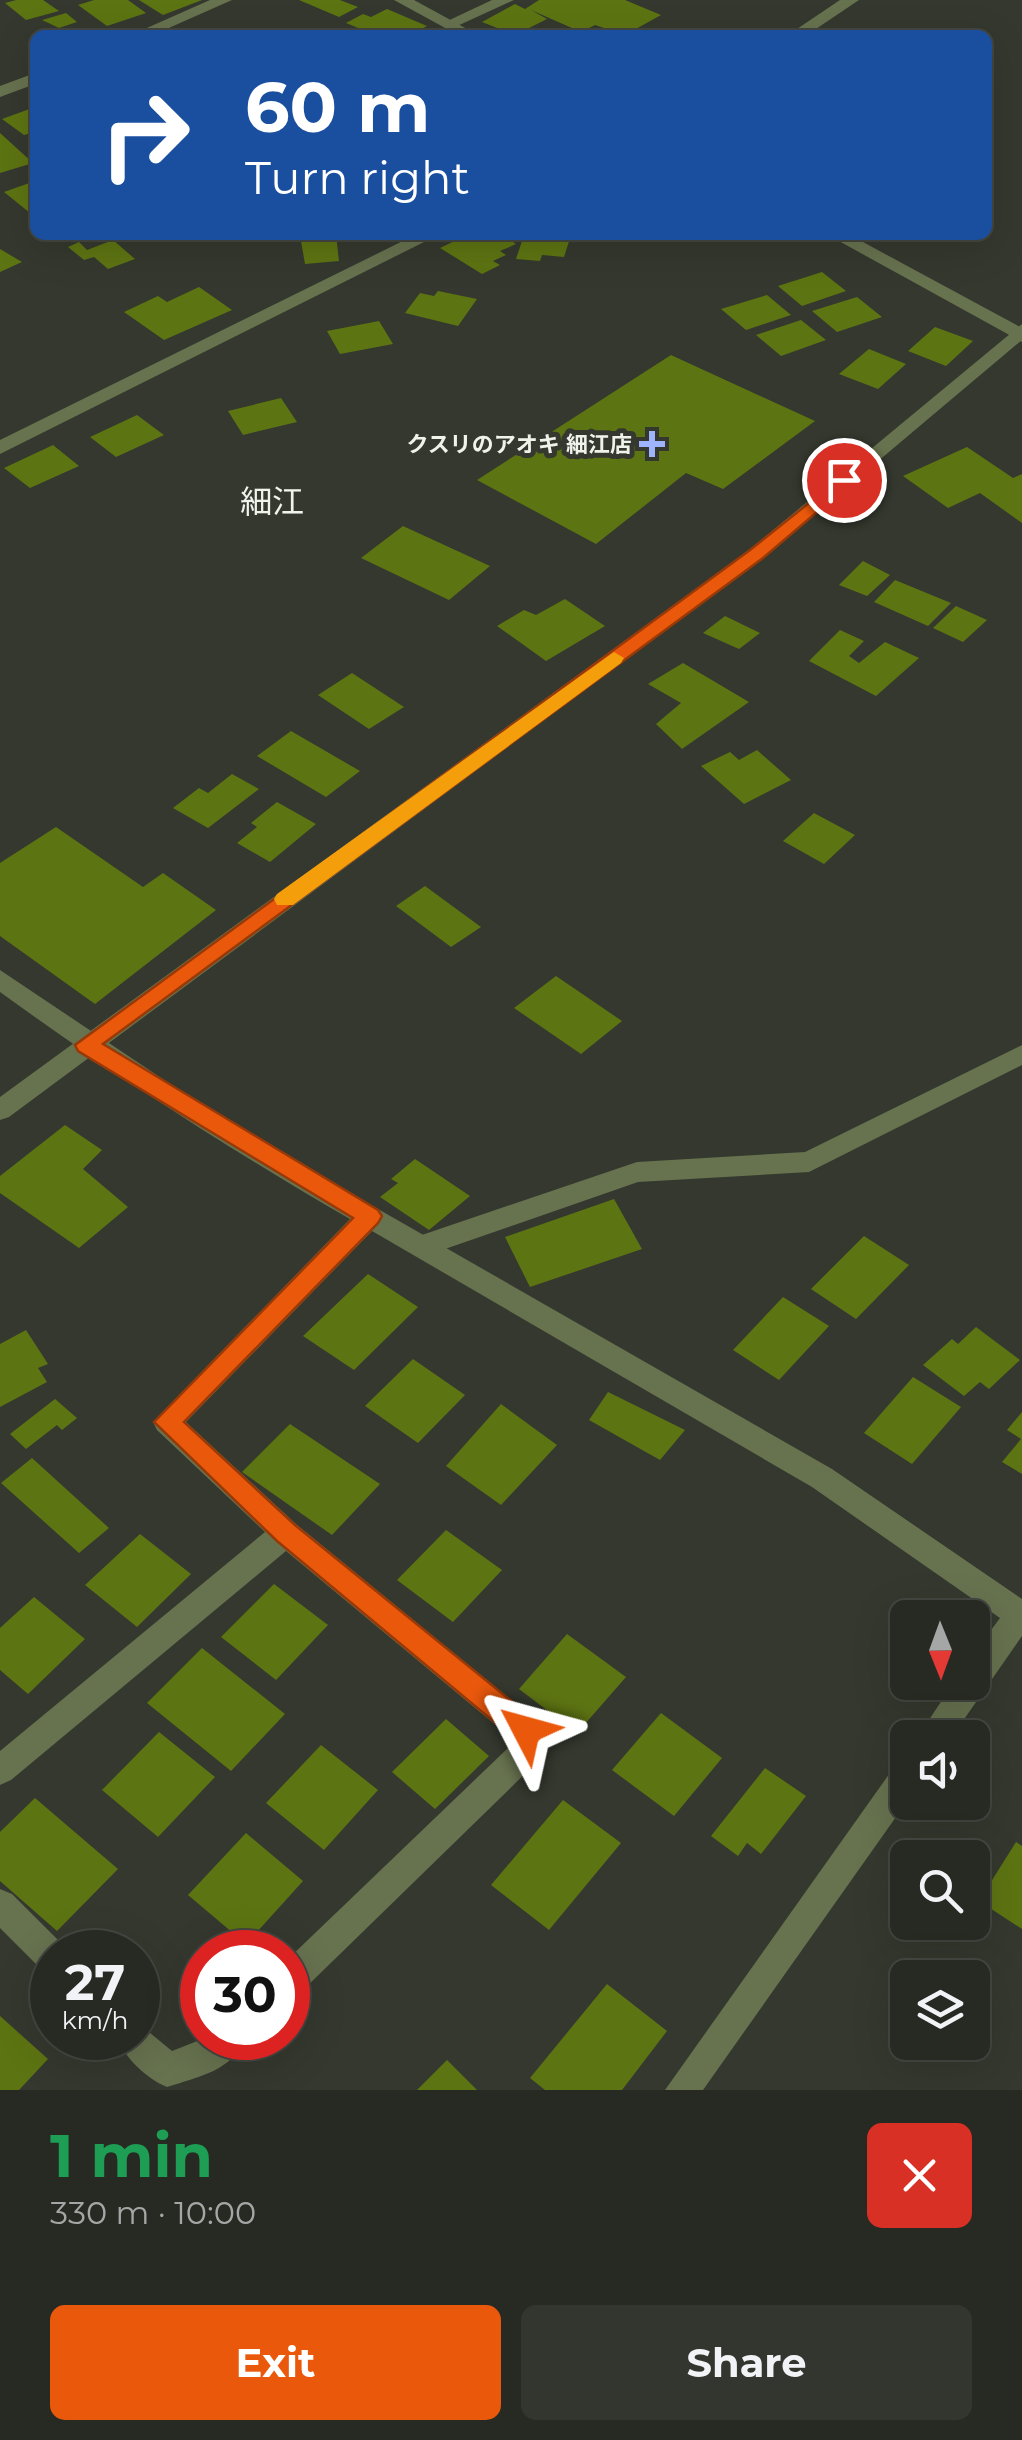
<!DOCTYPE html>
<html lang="en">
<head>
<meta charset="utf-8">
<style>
	:root { --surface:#272a22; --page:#33362f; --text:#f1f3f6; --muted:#a4a7a5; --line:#434640; --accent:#ea580c }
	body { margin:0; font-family:Montserrat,"Noto Sans JP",sans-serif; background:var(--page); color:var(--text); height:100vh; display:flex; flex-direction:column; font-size:38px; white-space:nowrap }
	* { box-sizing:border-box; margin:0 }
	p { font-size:32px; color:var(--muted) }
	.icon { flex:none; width:55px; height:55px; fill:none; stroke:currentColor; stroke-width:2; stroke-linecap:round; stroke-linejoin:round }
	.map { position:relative; height:2090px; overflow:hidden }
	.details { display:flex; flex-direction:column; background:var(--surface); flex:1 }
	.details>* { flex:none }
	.hud { position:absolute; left:30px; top:30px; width:962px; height:210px; border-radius:15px; box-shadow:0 10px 40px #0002,0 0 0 2px var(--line); background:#1a4fa0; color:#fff; overflow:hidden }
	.needle { width:65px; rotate:179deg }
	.fabs { position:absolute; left:890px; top:1600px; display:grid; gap:20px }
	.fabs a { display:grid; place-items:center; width:100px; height:100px; border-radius:15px; background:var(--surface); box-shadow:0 10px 40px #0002,0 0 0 2px var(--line); font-size:50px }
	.speed { position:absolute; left:30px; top:1930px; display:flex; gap:20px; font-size:50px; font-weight:700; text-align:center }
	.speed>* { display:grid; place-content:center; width:130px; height:130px; border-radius:50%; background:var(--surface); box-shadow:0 10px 40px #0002,0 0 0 2px var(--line); line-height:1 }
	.speed small { font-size:25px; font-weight:400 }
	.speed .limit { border:15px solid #d22; background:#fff; color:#111 }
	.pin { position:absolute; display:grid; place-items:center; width:85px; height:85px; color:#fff; margin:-42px; border:5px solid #fff; border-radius:50%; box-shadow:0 2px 10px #0007 }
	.me { position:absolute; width:110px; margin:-55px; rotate:309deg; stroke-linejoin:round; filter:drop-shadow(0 0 8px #0008) }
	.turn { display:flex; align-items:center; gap:35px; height:210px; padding:0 50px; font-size:45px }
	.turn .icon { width:130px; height:130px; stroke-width:2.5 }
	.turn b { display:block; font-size:70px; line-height:85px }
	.round { display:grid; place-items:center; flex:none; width:105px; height:105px; border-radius:15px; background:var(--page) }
	.overview { display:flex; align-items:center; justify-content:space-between; height:170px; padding:0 50px }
	h1 { font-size:60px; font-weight:700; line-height:75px; color:#1e9e55 }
	.action { display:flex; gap:20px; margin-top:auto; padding:20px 50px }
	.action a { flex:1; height:115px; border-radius:15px; background:var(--accent); color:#fff; font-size:40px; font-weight:700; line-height:115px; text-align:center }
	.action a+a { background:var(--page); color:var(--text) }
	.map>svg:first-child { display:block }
	.building { fill:#5d7412 }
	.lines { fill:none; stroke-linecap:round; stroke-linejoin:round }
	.service { fill:#67724f; fill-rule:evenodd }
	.minor { fill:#67724f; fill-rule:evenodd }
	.tertiary { fill:#67724f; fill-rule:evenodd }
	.route { fill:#ea580c; stroke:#983908; stroke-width:2.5 }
	.slow { fill:#f59e0b }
	.poi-dot { fill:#a0b3fd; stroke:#34382e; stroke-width:4 }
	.labels { text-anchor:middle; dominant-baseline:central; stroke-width:10; stroke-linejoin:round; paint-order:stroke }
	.far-poi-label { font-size:22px; font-weight:bold; fill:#f0f2ec; stroke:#34382e; text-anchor:end }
	.quarter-label { font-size:32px; fill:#f0f2ec; stroke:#34382e }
</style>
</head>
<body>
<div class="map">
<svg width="1022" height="2090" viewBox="0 0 1022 2090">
	<rect width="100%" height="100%" fill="#34382e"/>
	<g class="building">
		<polygon points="16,0 43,0 59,11 26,20 5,3"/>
		<polygon points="94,0 128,0 146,13 107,26 78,5"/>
		<polygon points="139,0 202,0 163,15"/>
		<polygon points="299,0 340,0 358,7 339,17"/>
		<polygon points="539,0 625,0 661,15 625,35 595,25 581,32 531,10 547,19 515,35 482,22 515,4 525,9"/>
		<polygon points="387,9 427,26 410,35 375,35 346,23 363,14 371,17"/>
		<polygon points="66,13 77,22 59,28 42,20"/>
		<polygon points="35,107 35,132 24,135 2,119"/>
		<polygon points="0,133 33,163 0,173"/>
		<polygon points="35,181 35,217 4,192"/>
		<polygon points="307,235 336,235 339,261 305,264 301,241 308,241"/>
		<polygon points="467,235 502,235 516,244 500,251 506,255 493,261 500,265 482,274 440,248"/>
		<polygon points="524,235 571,235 564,257 542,255 540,261 516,259"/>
		<polygon points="113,240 135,259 108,269 94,257 84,260 68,247 79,242 87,250"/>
		<polygon points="0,249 22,262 0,272"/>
		<polygon points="822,272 846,291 802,306 778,286"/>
		<polygon points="199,287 232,310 164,340 124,312 158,296 167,302"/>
		<polygon points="438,291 477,299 458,326 405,313 420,293 434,296"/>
		<polygon points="767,295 791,315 746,330 721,309"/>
		<polygon points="857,297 882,317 837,332 812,311"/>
		<polygon points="801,320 826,340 781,356 756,335"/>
		<polygon points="379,321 393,344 340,354 327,331"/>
		<polygon points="935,327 973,341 946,366 908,351"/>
		<polygon points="869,349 906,364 878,389 839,374"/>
		<polygon points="671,355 815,421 723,489 686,473 596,544 477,480"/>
		<polygon points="281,398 297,422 243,435 228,411"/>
		<polygon points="137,415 164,435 116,457 90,437"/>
		<polygon points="53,445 79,466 30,488 4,468"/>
		<polygon points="967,447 1013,478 1022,474 1022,523 980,493 948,508 903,476"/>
		<polygon points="403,526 490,566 449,600 361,558"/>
		<polygon points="863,561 890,575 867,596 839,585"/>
		<polygon points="895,580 951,603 928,626 874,602"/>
		<polygon points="565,599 605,626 546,661 497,626 524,610 536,615"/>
		<polygon points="956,606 987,620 963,642 933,628"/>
		<polygon points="725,616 760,633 739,649 703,633"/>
		<polygon points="840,630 864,641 849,656 859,663 885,642 919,658 876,696 809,661"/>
		<polygon points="683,663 749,702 682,749 656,724 681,703 648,684"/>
		<polygon points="352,673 404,707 369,729 318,695"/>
		<polygon points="291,731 360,771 326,797 257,756"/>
		<polygon points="757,750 791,780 744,804 701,766 730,752 739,760"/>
		<polygon points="232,774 259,789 208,828 173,808 199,788 208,793"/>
		<polygon points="277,802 316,824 270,862 237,843 257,827 251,823"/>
		<polygon points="814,813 855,835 824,864 783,841"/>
		<polygon points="56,827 143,887 163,873 216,910 95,1004 0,936 0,863"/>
		<polygon points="425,886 481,927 451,947 396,906"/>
		<polygon points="556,976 622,1021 581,1054 514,1008"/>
		<polygon points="65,1125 102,1150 83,1169 128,1207 79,1248 0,1193 0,1176"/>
		<polygon points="415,1159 470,1196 429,1230 380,1197 398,1183 391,1179"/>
		<polygon points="614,1199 642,1249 530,1287 505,1237"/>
		<polygon points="864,1236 909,1265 856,1319 811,1289"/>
		<polygon points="368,1274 418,1307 354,1370 303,1336"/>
		<polygon points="783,1297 829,1326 779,1380 733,1350"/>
		<polygon points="976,1327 1020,1360 989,1389 980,1382 964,1396 923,1365 952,1339 958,1344"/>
		<polygon points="26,1330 48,1364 38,1368 47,1382 0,1407 0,1344"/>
		<polygon points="413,1359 465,1395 418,1443 365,1406"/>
		<polygon points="913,1377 961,1407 912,1464 864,1433"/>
		<polygon points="608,1392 685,1430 660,1460 589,1420"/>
		<polygon points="55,1399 77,1418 62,1430 57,1425 26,1449 10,1434"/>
		<polygon points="501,1404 557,1445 501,1505 446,1466"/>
		<polygon points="1022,1412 1022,1474 1002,1462 1021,1439 1007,1430"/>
		<polygon points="290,1424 380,1484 332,1535 242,1472"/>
		<polygon points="32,1458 109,1528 79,1553 1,1483"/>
		<polygon points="446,1530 502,1570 453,1622 397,1580"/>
		<polygon points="140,1534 191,1574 137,1627 85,1585"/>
		<polygon points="274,1584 328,1625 276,1680 221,1637"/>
		<polygon points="34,1597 85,1639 28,1694 0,1670 0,1628"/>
		<polygon points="567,1634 626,1677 577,1733 519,1689"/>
		<polygon points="202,1648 285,1714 231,1771 147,1703"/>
		<polygon points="661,1713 722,1758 674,1816 612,1770"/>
		<polygon points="446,1719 489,1756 435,1809 392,1772"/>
		<polygon points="159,1732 215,1777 158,1837 102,1790"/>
		<polygon points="321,1745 378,1790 324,1850 266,1803"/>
		<polygon points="765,1768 806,1796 761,1854 747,1843 738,1856 711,1836"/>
		<polygon points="35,1798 118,1869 57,1931 0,1881 0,1832"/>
		<polygon points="563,1800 621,1843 549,1930 491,1885"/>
		<polygon points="246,1833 303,1881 246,1944 188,1895"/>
		<polygon points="1016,1842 1022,1846 1022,1929 979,1901"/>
		<polygon points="607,1984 667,2031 622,2090 545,2090 530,2078"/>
		<polygon points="0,2016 48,2059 19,2090 0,2090"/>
		<polygon points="447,2060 477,2090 417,2090"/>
	</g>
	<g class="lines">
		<g class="service">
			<polygon points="492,0 514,0 455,27 441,24"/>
			<polygon points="1022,1045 1022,1065 809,1172 638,1182 422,1257 413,1254 409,1246 413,1238 637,1162 805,1152"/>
		</g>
		<g class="minor">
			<polygon points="210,0 232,0 153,35 131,35"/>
			<polygon points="394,0 414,0 478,35 458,35"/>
			<polygon points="840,0 859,0 807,35 788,35"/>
			<polygon points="35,73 35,84 0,97 0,86"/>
			<polygon points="415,235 438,235 0,454 0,440"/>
			<polygon points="828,235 850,235 1022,328 1022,342"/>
			<path d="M 0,970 L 206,1108 L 310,1170 L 832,1469 L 1022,1599 L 1022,1636 L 951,1738 L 917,1738 L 954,1682 L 972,1682 L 972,1656 L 1000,1618 L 812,1487 L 372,1231 L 186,1422 L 296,1524 L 537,1721 L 542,1731 L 534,1765 L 300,1993 L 288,1997 L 288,1959 L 508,1748 L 510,1737 L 286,1551 L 11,1780 L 0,1785 L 0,1751 L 265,1532 L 157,1430 L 153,1422 L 350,1219 C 229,1149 113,1074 0,992 Z"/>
			<polygon points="908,1759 908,1800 703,2090 665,2090 897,1763"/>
			<polygon points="0,1889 12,1894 64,1946 67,1952 52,1952 52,1973 40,1968 0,1928"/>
			<path d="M 138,2023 L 172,2051 L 205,2038 L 246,2038 C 232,2071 198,2077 167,2087 C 147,2079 125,2058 117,2038 L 138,2038 Z"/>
		</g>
		<polygon class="tertiary" points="1022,324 1022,340 763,558 9,1117 0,1120 0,1097 749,550"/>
	</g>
	<polygon class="route" points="844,475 853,480 850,484 763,558 103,1044 378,1210 382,1216 378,1223 184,1422 295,1525 536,1721 540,1730 536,1740 526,1744 516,1740 277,1541 154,1422 353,1218 78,1051 75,1045 750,550"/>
	<polygon class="slow" points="614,652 624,658 621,663 293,905 277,905 274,899 277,894"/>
	<path class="poi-dot" d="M647 429h10v10h10v10h-10v10h-10v-10h-10v-10h10z"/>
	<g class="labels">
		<g class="far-poi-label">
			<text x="632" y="444">クスリのアオキ 細江店</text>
		</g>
		<g class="quarter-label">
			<text x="272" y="501">細江</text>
		</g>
	</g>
</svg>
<div class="fabs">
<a><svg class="needle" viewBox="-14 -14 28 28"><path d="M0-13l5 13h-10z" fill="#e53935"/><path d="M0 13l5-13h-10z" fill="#a4a7a5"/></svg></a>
<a><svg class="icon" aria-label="sound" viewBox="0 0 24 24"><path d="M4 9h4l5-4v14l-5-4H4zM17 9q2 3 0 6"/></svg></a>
<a><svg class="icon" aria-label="search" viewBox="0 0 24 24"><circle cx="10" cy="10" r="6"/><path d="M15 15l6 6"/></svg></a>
<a><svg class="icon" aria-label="layers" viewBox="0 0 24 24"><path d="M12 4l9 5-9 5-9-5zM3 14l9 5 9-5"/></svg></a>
</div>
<div class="speed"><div>27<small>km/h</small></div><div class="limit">30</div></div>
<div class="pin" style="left:844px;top:480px;background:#d93025"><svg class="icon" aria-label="arrive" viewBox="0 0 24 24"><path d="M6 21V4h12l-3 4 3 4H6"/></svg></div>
<svg class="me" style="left:526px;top:1730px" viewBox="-20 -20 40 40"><path d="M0-17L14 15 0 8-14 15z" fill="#ea580c" stroke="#fff" stroke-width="4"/></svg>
<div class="hud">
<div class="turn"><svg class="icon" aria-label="right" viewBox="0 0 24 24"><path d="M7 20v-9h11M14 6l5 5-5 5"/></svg><div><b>60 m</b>Turn right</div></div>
</div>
</div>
<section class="details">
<div class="overview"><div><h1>1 min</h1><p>330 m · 10:00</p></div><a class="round" style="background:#d93025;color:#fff"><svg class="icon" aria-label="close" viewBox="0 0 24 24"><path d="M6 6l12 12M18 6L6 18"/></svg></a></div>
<div class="action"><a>Exit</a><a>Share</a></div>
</section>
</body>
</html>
